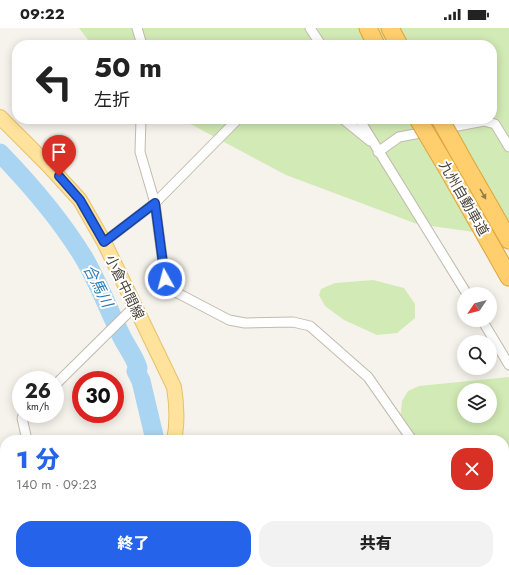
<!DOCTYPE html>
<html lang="ja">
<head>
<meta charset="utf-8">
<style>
	:root { --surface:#fff; --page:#f2f2f2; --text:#222; --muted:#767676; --accent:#2563eb }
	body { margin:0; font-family:Jost,"Noto Sans JP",sans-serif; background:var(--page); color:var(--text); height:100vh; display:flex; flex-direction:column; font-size:15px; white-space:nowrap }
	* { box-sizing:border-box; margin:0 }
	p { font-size:13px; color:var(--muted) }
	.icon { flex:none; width:22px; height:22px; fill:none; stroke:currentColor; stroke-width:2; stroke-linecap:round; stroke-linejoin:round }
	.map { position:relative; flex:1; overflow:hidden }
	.drawer { position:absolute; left:0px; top:407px; width:509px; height:140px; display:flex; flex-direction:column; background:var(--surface); border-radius:16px 16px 0 0; box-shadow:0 2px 10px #0003 }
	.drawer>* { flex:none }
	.guide { position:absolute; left:12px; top:12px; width:485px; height:84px; border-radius:16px; box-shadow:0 2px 10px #0003; background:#fff; color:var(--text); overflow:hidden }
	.needle { width:26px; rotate:235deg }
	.fabs { position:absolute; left:457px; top:259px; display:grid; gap:8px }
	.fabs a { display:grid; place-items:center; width:40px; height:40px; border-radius:50%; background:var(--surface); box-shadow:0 2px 10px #0003; font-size:20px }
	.speed { position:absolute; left:12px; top:343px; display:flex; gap:8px; font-size:20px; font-weight:700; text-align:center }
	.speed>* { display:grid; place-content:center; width:52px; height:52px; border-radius:50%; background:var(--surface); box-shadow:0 2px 10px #0003; line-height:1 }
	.speed small { font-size:10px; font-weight:400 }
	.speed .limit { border:6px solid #d22; background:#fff; color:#111 }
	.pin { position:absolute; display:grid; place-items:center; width:34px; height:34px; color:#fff; margin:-41px -17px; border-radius:50% 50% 50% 0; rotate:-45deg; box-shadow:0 0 4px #0007 }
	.pin .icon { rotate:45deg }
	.me { position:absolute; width:44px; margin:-22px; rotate:353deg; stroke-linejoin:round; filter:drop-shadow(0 0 3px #0008) }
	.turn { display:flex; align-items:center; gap:14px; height:84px; padding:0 16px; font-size:18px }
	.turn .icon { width:52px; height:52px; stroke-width:2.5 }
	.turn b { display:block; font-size:28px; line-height:34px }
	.round { display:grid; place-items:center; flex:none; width:42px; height:42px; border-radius:16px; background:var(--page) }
	.summary { display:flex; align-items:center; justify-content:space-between; height:68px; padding:0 16px }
	h1 { font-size:24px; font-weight:800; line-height:30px; color:var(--accent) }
	.primary-button { display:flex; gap:8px; margin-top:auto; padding:8px 16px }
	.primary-button a { flex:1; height:46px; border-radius:16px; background:var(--accent); color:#fff; font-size:16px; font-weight:800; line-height:46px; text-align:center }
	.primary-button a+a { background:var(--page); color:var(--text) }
	.status { display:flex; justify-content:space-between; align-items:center; height:28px; padding:0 20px; background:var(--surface); direction:ltr }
	.status svg { height:11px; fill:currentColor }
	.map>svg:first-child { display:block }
	.green { fill:#d2eab5; fill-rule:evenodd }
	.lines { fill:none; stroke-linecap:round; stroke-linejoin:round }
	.river { stroke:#a9d4f2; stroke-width:19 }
	.minor-casing { stroke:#c2bbae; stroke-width:11 }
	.primary-casing { stroke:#e6c16a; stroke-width:16 }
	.motorway-casing { stroke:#e0a43c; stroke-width:19 }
	.minor { stroke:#fff; stroke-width:9 }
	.primary { stroke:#ffe39c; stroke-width:14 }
	.motorway { stroke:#ffcf6e; stroke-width:17 }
	.motorway-bridge-casing { stroke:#e0a43c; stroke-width:19; stroke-linecap:butt }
	.motorway-bridge { stroke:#ffcf6e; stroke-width:17 }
	.oneway { fill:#937c4e }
	.route-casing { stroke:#184099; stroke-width:10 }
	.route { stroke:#2563eb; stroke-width:7 }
	.labels { text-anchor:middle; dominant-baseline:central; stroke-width:4; stroke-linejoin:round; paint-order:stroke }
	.street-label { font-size:14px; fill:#4b4439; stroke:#fff }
	.water-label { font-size:15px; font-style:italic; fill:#2e7ab2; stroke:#fff }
</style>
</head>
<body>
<div class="status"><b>09:22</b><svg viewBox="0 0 49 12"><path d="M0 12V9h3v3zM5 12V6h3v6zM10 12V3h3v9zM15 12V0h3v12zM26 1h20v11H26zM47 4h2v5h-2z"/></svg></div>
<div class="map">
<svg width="509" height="547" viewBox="0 0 509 547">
	<rect width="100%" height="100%" fill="#f6f3ec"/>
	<g class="green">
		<polygon points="79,0 509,0 509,209 417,196 286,147 181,91 492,91 492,17 92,17"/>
		<polygon points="373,252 404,260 415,276 415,290 397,305 377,307 344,292 325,278 319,267 321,261 335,255"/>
		<path d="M 509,349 L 509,478 L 504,478 L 504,412 L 409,412 L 400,394 L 402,373 L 408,363 L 419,358 ZM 464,362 L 490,362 L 490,388 L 464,388 Z"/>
	</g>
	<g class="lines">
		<g class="river">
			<path d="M 0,125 C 31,157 61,192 84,230 C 98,254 108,280 120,305 C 125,317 134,327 138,340 L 136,343 L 141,353 L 155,412"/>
			<polyline points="192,542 195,547"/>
		</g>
		<g class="minor-casing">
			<g id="minor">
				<polyline points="137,0 142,17"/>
				<polyline points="310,0 321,17"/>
				<polyline points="141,91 140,124 155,175 165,251 168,260 229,292 245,295 293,294 310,298 368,349 412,412"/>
				<polyline points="343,91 370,113"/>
				<polyline points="359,91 467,266"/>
				<polyline points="378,124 399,109 484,93 495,96 509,119"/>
				<polyline points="104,214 155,175 238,91"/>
				<polyline points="482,292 509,337"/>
				<polyline points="55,357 135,278"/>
				<polyline points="26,386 22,390 27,412"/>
				<polyline points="0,438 5,436"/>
				<polyline points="413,547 415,542"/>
			</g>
		</g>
		<g class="primary-casing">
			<g id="primary">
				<path d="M 0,89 L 48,137 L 80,172 L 104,214 L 174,359 C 177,378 178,394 174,412"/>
				<polyline points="80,547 82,542"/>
			</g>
		</g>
		<g class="motorway-casing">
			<g id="motorway">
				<polyline points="368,0 376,17"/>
				<polyline points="390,0 399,17"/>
				<polyline points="463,132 509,212"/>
				<polyline points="450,145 509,249"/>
			</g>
		</g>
		<use href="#minor" class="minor"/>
		<use href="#primary" class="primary"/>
		<use href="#motorway" class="motorway"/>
		<g class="motorway-bridge-casing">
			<g id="motorway-bridge">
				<polyline points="418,91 450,145"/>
				<polyline points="440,91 463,132"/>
			</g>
		</g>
		<use href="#motorway-bridge" class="motorway-bridge"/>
	</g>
	<defs><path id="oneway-solid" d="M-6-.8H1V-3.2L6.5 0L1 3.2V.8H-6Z"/></defs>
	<use class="oneway" href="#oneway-solid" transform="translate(483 166) rotate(60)"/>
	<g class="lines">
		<g class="route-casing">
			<polyline id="route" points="59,148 80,172 104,214 155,175 165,251"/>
		</g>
		<use href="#route" class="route"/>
	</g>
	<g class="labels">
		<g class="street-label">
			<text transform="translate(464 170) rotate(60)">九州自動車道</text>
			<text transform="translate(125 259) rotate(64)">小倉中間線</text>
		</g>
		<g class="water-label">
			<text transform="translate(98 258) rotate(63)">合馬川</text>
		</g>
	</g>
</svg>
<div class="fabs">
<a><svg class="needle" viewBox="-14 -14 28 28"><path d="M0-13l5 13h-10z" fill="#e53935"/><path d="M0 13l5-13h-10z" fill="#767676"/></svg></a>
<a><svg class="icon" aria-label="search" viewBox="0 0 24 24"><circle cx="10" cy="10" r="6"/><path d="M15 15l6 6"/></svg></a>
<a><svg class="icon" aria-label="layers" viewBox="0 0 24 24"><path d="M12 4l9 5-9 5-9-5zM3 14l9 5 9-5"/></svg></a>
</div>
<div class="speed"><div>26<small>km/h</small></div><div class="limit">30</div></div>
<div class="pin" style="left:59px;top:148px;background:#d93025"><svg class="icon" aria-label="arrive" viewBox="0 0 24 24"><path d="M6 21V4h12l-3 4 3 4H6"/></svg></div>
<svg class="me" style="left:165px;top:251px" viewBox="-20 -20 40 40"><circle r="17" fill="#2563eb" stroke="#fff" stroke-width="3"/><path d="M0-11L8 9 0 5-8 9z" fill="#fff"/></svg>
<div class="guide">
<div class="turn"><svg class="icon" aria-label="left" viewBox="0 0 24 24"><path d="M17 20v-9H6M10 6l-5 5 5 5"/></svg><div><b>50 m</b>左折</div></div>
</div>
<section class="drawer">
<div class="summary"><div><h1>1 分</h1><p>140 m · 09:23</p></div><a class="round" style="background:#d93025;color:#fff"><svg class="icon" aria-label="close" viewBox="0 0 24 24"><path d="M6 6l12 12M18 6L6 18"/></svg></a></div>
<div class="primary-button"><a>終了</a><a>共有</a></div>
</section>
</div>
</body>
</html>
